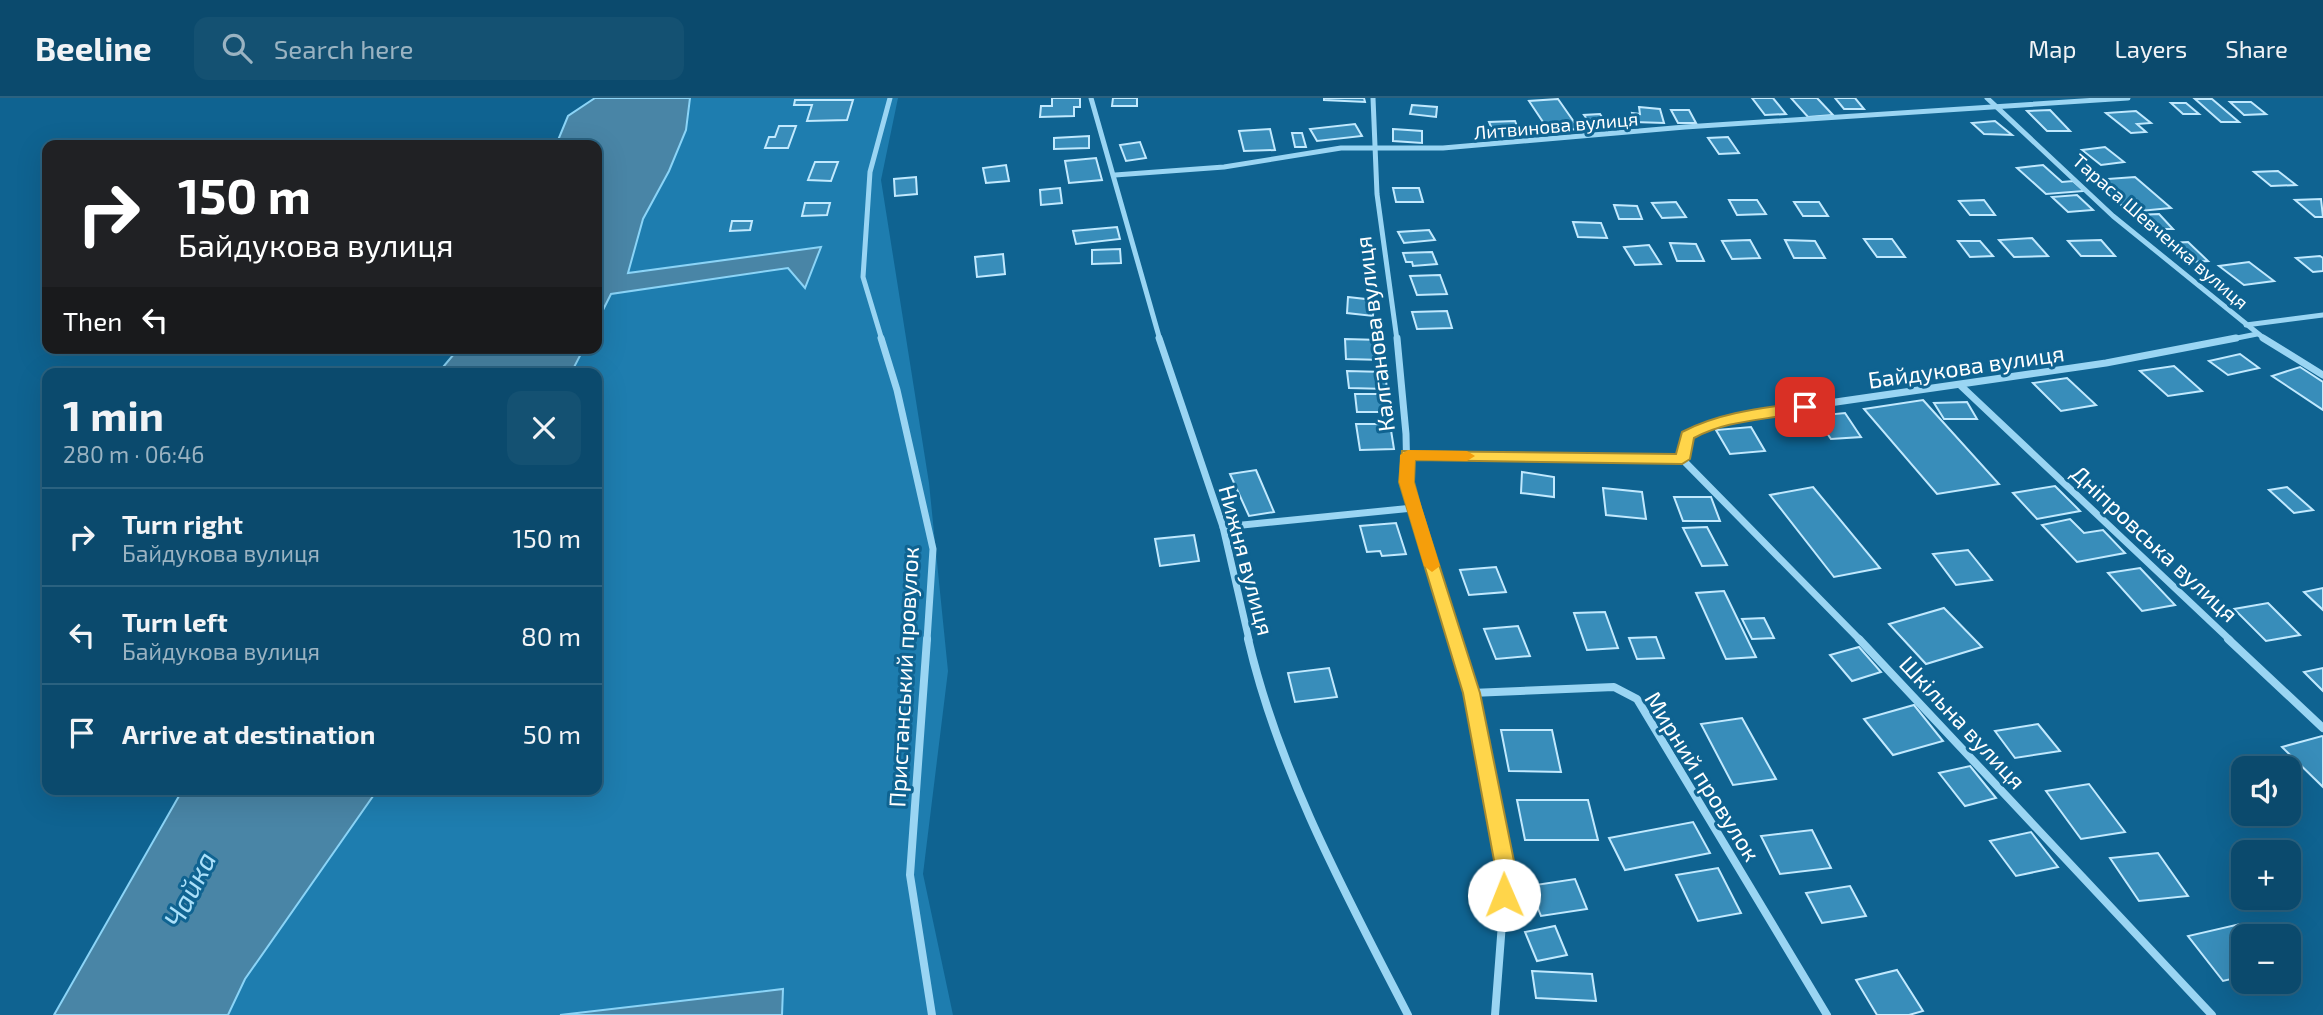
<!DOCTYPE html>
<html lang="en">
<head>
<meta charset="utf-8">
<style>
	:root { --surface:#0b4a6d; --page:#145172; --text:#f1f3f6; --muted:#9ab3c2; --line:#2b6280 }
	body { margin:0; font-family:"Exo 2",sans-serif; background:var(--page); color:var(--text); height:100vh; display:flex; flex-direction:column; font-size:26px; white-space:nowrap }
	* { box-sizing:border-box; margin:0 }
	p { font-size:23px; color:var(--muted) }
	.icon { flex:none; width:38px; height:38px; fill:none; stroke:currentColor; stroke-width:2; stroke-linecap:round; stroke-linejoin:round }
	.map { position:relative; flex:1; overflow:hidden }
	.sheet { position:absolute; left:42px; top:270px; width:560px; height:427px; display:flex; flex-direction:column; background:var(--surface); border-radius:14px; box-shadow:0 7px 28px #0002,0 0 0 2px var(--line) }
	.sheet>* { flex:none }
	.hud { position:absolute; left:42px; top:42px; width:560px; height:214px; border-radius:14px; box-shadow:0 7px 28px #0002,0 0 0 2px var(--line); background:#202124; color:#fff; overflow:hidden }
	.fabs { position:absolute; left:2231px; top:658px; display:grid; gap:14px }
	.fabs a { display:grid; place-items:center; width:70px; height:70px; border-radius:14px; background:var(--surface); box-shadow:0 7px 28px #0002,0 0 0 2px var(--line); font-size:35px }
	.pin { position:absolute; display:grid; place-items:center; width:60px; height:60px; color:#fff; margin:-30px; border-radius:14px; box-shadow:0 4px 10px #0006 }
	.me { position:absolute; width:77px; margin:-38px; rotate:359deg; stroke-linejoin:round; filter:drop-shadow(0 0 5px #0008) }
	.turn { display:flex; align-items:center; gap:24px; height:147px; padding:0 21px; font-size:32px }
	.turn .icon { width:91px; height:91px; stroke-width:2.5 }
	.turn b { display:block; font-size:49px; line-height:60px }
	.then { display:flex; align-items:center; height:66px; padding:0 21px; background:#0003; gap:14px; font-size:26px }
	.round { display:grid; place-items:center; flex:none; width:74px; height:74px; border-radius:14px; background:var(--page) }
	.headline { display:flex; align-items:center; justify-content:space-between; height:119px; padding:0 21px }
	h1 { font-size:42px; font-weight:700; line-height:52px }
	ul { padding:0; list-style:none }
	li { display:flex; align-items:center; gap:21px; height:98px; padding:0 21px; border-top:2px solid var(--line) }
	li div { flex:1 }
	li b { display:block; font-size:26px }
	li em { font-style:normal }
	header { display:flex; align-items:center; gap:42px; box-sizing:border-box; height:98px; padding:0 35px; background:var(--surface); border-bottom:2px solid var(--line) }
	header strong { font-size:33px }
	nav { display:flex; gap:38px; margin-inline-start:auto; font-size:24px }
	.search { width:490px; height:63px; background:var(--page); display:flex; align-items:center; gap:18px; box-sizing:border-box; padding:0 24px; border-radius:14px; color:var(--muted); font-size:26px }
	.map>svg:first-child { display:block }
	.green { fill:#1e7daf }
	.water { fill:#4985a6; stroke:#8bd4f7; stroke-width:2 }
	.building { fill:#388dba; stroke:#c1e9fe; stroke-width:2 }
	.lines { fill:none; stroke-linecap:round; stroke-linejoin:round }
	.minor-far2 { stroke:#9ad5f3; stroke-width:5 }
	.minor-far1 { stroke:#9ad5f3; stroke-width:7 }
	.minor { stroke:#9ad5f3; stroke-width:8 }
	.route { fill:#ffd54a; stroke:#a68a30; stroke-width:2 }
	.slow { fill:#f59e0b }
	.labels { text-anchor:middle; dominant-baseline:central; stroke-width:6; stroke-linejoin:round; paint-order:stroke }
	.far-street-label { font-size:19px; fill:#fff; stroke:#0f6391 }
	.street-label { font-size:23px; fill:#fff; stroke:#0f6391 }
	.near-water-label { font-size:28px; font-style:italic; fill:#aae0fa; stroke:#0f6391 }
</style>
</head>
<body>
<header>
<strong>Beeline</strong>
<div class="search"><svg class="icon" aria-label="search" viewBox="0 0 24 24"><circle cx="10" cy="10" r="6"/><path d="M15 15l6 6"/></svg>Search here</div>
<nav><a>Map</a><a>Layers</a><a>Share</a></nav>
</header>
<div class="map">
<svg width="2323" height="917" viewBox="0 0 2323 917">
	<rect width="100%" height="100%" fill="#0f6391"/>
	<polygon class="green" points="625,0 898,0 881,82 929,385 948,573 923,776 953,917 782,917 783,891 560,917 139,917 240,691 597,691 597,275 497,275 509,250 597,250 597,89"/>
	<g class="water">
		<polygon points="595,0 690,0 686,32 669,73 643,121 628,175 821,149 805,190 788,170 611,196 597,224 597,47 556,47 568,18"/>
		<polygon points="459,250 584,250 571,275 438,275"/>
		<polygon points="183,691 378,691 245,881 228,917 54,917"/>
		<polygon points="783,891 782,917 560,917"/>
	</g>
	<g class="building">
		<polygon points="1052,0 1080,0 1080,9 1074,9 1074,18 1040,19 1041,8 1052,8"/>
		<polygon points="1113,0 1137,0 1137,8 1112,8"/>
		<polygon points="1324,0 1364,0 1365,4 1324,2"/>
		<polygon points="1752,0 1773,0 1786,16 1765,17"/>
		<polygon points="1791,0 1817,0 1833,17 1808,19"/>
		<polygon points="1835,0 1855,0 1864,11 1844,11"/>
		<polygon points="1558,1 1579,31 1549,33 1529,3"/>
		<polygon points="2195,1 2212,1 2239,24 2221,24"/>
		<polygon points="795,2 853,2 847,22 807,23 812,7 794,7"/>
		<polygon points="2230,4 2251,4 2266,16 2244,17"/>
		<polygon points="2171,5 2186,5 2199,16 2183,16"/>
		<polygon points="1412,7 1437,9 1436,19 1410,16"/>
		<polygon points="1639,9 1660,11 1664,25 1634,24 1632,15 1640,16"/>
		<polygon points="1671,12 1689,12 1696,25 1678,25"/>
		<polygon points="2050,12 2070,33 2047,33 2027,13"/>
		<polygon points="2136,13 2151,25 2137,26 2146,34 2131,35 2106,15"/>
		<polygon points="1600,16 1607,27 1592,28 1584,17"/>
		<polygon points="1515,23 1521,38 1495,38 1489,24"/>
		<polygon points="1995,23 2012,37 1984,36 1972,25"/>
		<polygon points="1355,26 1362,38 1317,43 1310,31"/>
		<polygon points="779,28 796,28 788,50 765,50 769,39 775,39"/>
		<polygon points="1270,31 1275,52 1244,53 1239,33"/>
		<polygon points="1393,31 1422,33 1422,45 1393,43"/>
		<polygon points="1292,35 1302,35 1306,49 1295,49"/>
		<polygon points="1089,38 1089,50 1054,51 1054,40"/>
		<polygon points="1728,39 1739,55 1719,56 1708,40"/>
		<polygon points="1140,44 1146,60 1126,63 1120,47"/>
		<polygon points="2105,49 2124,64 2101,67 2082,52"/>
		<polygon points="1096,60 1102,82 1069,85 1065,63"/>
		<polygon points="815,64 838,64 831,83 808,82"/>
		<polygon points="1006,67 1009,83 986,85 983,70"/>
		<polygon points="2043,67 2062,84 2073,83 2084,93 2046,96 2017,70"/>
		<polygon points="2278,73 2296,87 2271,88 2254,74"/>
		<polygon points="916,79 917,96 895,98 894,81"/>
		<polygon points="2135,79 2171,110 2129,114 2093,82"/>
		<polygon points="1060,90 1062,105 1041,107 1040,92"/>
		<polygon points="1393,90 1419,90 1423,104 1396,104"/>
		<polygon points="2077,97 2093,112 2068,114 2052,99"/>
		<polygon points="2321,101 2323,119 2315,119 2295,102"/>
		<polygon points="1729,102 1757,102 1766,116 1737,117"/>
		<polygon points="1984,102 1995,117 1970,117 1959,103"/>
		<polygon points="1676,104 1686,119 1662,120 1652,105"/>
		<polygon points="1794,104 1819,104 1828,118 1803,118"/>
		<polygon points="805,105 830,105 827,117 802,118"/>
		<polygon points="1614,107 1637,108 1642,121 1619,121"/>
		<polygon points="2159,116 2173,131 2152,131 2137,117"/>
		<polygon points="732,123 752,123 750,132 730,133"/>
		<polygon points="1573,124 1601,125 1607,140 1578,139"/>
		<polygon points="1117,129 1120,141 1076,146 1073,133"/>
		<polygon points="1429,132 1435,142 1404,145 1398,134"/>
		<polygon points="2032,140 2048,158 2014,159 1999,142"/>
		<polygon points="1864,141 1892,141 1905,159 1877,159"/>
		<polygon points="1750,142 1760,160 1732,161 1722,143"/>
		<polygon points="1785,142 1815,143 1825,160 1794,160"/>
		<polygon points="2101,142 2115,158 2081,158 2068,143"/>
		<polygon points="1958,143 1980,143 1993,158 1970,159"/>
		<polygon points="2188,144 2208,163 2189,164 2169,145"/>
		<polygon points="1670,145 1696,146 1704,163 1677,163"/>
		<polygon points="1649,147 1661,166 1635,167 1624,149"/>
		<polygon points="1120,151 1121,165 1092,166 1092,152"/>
		<polygon points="1432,154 1437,166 1413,168 1412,164 1406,164 1403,155"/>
		<polygon points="1003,156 1005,176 977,179 975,159"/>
		<polygon points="2320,158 2323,160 2323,173 2313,174 2296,160"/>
		<polygon points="2249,164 2274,183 2244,187 2219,168"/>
		<polygon points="1440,177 1447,196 1417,197 1410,178"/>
		<polygon points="1348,199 1374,202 1373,218 1347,215"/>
		<polygon points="1447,213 1452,230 1417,231 1412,214"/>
		<polygon points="1345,241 1380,242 1383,262 1346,261"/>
		<polygon points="2240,256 2259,270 2228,277 2209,263"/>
		<polygon points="2174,268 2202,293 2168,298 2140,273"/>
		<polygon points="2300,269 2323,284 2323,312 2272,278"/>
		<polygon points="1347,273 1385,274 1387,291 1349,290"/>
		<polygon points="2067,280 2096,307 2061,313 2033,285"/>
		<polygon points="1355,296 1389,296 1391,314 1357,314"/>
		<polygon points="1923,302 1999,386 1937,396 1864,311"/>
		<polygon points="1967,304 1977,321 1944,321 1934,305"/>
		<polygon points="1845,315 1861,339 1831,341 1815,318"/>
		<polygon points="1356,326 1390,326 1394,351 1360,352"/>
		<polygon points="1751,329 1765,353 1730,356 1716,332"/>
		<polygon points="1256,372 1274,414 1249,418 1230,376"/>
		<polygon points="1522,374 1554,379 1554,399 1521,395"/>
		<polygon points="2055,388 2080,413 2037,421 2013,395"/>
		<polygon points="1813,389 1880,470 1834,479 1770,397"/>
		<polygon points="2287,389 2313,412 2294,415 2269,392"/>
		<polygon points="1603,390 1642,394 1646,421 1606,417"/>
		<polygon points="1674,399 1711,399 1720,423 1683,423"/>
		<polygon points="2070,421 2084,435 2103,432 2125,455 2077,464 2042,427"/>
		<polygon points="1396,425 1406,456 1382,458 1380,453 1367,454 1360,428"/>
		<polygon points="1707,429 1727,467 1702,468 1683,430"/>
		<polygon points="1194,437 1199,463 1160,468 1155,441"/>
		<polygon points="1968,452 1992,482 1956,487 1933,456"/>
		<polygon points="1496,469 1506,494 1469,497 1460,472"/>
		<polygon points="2140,470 2175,507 2142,513 2108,475"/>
		<polygon points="2323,490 2323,512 2304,494"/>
		<polygon points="1724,493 1756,559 1726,561 1696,495"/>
		<polygon points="2268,505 2300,537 2266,543 2234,511"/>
		<polygon points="1944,510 1982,549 1926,566 1889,526"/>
		<polygon points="1605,514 1618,550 1587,552 1574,515"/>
		<polygon points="1764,520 1774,540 1752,541 1742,521"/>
		<polygon points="1518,528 1530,558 1496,561 1484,531"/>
		<polygon points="1656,539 1664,560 1637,561 1629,540"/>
		<polygon points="1859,549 1881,574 1852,583 1830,557"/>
		<polygon points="1329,570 1337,599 1295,604 1288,575"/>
		<polygon points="2323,570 2323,593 2304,574"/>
		<polygon points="1914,607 1943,643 1893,657 1864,621"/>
		<polygon points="1742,620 1776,681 1733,687 1701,626"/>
		<polygon points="2038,626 2060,653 2015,660 1995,633"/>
		<polygon points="1501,632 1552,632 1561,674 1509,673"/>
		<polygon points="2322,638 2323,639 2323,689 2282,649"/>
		<polygon points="1970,668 1996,700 1965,708 1939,675"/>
		<polygon points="2089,686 2125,734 2081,741 2046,693"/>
		<polygon points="1517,702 1588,702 1598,742 1525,742"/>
		<polygon points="1693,724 1710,755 1625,772 1609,740"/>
		<polygon points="1812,732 1831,770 1780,776 1761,738"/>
		<polygon points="2031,734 2058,769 2016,778 1990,743"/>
		<polygon points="2158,755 2188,798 2139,803 2110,760"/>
		<polygon points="1718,770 1741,815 1698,823 1676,777"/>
		<polygon points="1575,781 1587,811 1541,818 1529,788"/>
		<polygon points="1850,788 1866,818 1822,825 1806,795"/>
		<polygon points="2240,826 2250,838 2244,838 2244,878 2223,883 2188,838"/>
		<polygon points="1555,828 1567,857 1537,863 1525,834"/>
		<polygon points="1897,872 1923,913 1909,917 1877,917 1856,882"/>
		<polygon points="1532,873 1592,876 1596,903 1536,900"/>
	</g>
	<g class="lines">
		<g class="minor-far2">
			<polyline points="1091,0 1160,242"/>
			<polyline points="1373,0 1377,96 1397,242"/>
			<polyline points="1987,0 2113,118 2266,242"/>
			<polyline points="1115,77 1224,69 1341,50 1443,50 1685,29 2128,0"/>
			<polyline points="2246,227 2323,217"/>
			<polyline points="882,242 863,179 870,74 890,0"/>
			<polyline points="2227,242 2257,236"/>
		</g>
		<g class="minor-far1">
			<polyline points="881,240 897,292 933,451 927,542"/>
			<polyline points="1159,240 1223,429 1249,542"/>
			<polyline points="1397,240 1406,336 1407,384 1455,542"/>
			<polyline points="2263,240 2323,277"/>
			<polyline points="1960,287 2230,542"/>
			<polyline points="1408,357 1682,361 1688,338 1707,327 1753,316 2106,265 2236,240"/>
			<polyline points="1682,361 1860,542"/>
			<polyline points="1223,429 1413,410"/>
		</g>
		<g class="minor">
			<polyline points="927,541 910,777 932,917"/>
			<path d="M 1248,541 C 1279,674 1346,797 1408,917"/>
			<polyline points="1455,541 1471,595 1506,773 1495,917"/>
			<polyline points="1859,541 2212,917"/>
			<polyline points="2228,541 2323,630"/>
			<polyline points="1471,595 1614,589 1637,601 1827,917"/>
		</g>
	</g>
	<path class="route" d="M 1805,304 L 1810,306 L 1810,312 C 1770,323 1731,320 1694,340 L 1690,361 L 1682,366 L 1415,362 L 1414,384 L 1421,410 L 1480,595 L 1516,773 L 1511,803 L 1504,806 L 1497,803 L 1494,797 L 1496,773 L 1463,595 L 1399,384 L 1402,353 L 1676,356 L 1682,334 C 1720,314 1763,310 1805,304 Z"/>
	<polygon class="slow" points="1408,352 1467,353 1475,358 1467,363 1415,362 1414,384 1440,468 1432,474 1424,468 1399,384 1400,357"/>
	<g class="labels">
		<g class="far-street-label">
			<text transform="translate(1556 27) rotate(-5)">Литвинова вулиця</text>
			<text transform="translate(2161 133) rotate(41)">Тараса Шевченка вулиця</text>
		</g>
		<g class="street-label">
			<text transform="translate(1374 236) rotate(-97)">Калганова вулиця</text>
			<text transform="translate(1966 268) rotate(-8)">Байдукова вулиця</text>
			<text transform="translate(2155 445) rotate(43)">Дніпровська вулиця</text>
			<text transform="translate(1247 462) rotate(75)">Нижня вулиця</text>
			<text transform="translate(903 579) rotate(-87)">Пристанський провулок</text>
			<text transform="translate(1963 624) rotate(47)">Шкільна вулиця</text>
			<text transform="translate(1703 678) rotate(58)">Мирний провулок</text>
		</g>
		<g class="near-water-label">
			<text transform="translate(189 791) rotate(-63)">Чайка</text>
		</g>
	</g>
</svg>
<div class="fabs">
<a><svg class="icon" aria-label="sound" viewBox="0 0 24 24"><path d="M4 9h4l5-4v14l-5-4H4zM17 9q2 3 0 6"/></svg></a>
<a>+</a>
<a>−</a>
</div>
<div class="pin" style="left:1805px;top:309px;background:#d93025"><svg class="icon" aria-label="arrive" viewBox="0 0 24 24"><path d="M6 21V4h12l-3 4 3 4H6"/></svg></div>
<svg class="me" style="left:1504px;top:797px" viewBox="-20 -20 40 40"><circle r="19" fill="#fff"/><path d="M0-13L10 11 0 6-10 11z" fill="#ffd54a"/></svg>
<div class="hud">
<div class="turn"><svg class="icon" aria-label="right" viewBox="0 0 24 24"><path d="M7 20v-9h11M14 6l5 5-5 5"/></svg><div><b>150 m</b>Байдукова вулиця</div></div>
<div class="then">Then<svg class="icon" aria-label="left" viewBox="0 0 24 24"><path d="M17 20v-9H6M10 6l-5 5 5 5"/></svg></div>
</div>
<section class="sheet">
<div class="headline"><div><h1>1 min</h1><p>280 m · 06:46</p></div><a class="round"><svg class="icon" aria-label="close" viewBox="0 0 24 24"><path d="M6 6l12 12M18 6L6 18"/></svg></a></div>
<ul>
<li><svg class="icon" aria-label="right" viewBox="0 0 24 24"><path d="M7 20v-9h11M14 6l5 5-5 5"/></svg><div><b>Turn right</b><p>Байдукова вулиця</p></div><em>150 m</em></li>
<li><svg class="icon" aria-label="left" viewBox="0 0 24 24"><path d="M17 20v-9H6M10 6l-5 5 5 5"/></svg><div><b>Turn left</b><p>Байдукова вулиця</p></div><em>80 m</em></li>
<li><svg class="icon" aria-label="arrive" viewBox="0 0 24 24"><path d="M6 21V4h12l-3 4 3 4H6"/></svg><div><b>Arrive at destination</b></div><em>50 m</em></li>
</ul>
</section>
</div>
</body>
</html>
